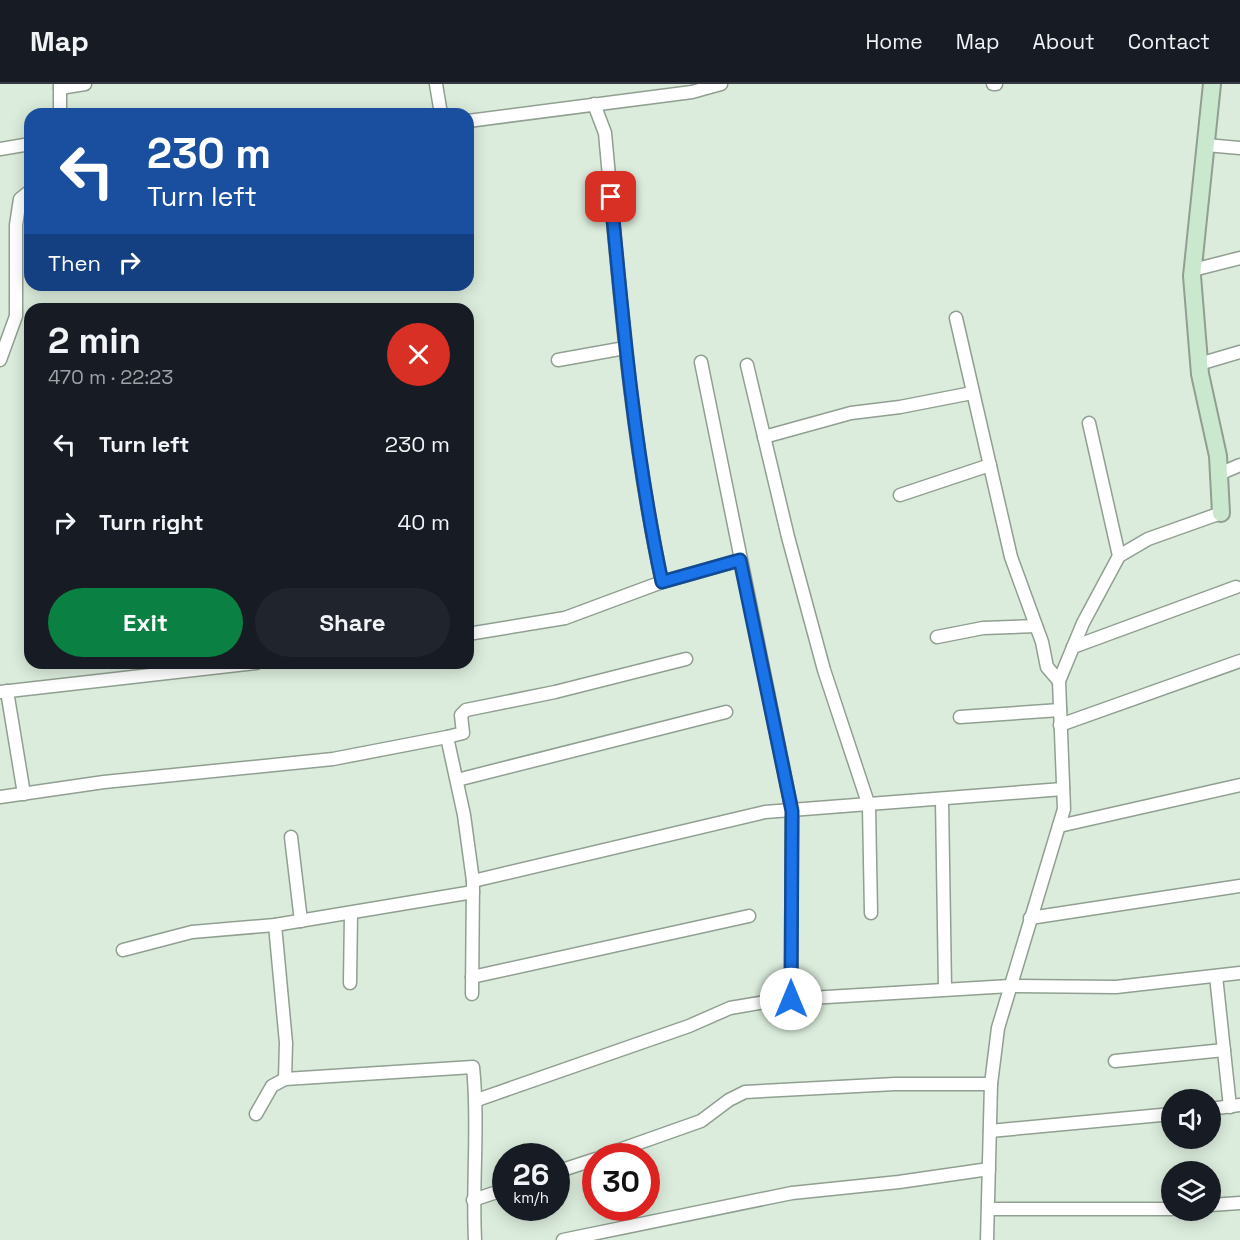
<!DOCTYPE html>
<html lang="en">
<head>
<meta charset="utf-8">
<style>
	:root { --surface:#171b24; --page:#20242c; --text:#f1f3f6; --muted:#9ea1a6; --line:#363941; --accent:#0b8043 }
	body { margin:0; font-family:"Space Grotesk",sans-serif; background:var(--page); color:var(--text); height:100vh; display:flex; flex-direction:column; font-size:22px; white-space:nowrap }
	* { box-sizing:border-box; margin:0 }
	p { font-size:20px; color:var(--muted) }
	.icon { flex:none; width:33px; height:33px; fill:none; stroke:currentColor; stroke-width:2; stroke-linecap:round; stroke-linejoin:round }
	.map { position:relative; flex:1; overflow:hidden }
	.drawer { position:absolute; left:24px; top:219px; width:450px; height:366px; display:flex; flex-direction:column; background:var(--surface); border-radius:18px; box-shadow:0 3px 15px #0003 }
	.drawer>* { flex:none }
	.top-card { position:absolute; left:24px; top:24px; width:450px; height:183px; border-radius:18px; box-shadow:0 3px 15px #0003; background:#1a4fa0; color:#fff; overflow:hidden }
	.controls { position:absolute; left:1161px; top:1005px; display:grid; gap:12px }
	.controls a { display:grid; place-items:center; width:60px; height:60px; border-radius:50%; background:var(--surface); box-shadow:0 3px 15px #0003; font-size:30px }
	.speed { position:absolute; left:492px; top:1059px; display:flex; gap:12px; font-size:30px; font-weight:700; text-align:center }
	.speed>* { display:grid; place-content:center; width:78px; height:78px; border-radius:50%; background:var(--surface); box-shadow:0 3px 15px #0003; line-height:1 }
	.speed small { font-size:15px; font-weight:400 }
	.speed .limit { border:9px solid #d22; background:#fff; color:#111 }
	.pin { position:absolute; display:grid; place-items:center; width:51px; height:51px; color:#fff; margin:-26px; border-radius:12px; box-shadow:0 3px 9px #0006 }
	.me { position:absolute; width:66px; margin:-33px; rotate:0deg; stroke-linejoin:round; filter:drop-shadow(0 0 4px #0008) }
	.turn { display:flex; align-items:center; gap:21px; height:126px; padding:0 24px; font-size:27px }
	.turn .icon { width:78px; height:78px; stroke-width:2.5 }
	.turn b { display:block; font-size:42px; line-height:51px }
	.then { display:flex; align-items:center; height:57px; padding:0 24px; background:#0003; gap:12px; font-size:22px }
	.round { display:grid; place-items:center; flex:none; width:63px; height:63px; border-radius:32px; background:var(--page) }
	.head { display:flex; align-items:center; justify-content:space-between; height:102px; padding:0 24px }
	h1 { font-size:36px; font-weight:700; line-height:45px }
	.primary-button { display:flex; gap:12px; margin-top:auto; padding:12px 24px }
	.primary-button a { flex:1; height:69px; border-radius:36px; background:var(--accent); color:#fff; font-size:24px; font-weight:700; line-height:69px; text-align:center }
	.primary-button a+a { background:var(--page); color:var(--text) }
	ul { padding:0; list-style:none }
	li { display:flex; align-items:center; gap:18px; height:78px; padding:0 24px }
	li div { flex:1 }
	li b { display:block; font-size:22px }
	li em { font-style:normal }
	header { display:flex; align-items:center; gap:36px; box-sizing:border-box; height:84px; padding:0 30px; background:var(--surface); border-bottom:2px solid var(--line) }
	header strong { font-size:28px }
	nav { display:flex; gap:33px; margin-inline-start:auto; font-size:21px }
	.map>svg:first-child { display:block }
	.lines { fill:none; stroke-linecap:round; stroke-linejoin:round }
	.street-casing { stroke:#909f91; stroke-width:15 }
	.secondary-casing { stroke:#909f91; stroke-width:20 }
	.street { stroke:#fff; stroke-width:12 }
	.secondary { stroke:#cae8ce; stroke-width:16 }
	.route-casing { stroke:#114b97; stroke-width:15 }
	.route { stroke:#1a73e8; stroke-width:10 }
</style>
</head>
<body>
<header>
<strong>Map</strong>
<nav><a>Home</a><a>Map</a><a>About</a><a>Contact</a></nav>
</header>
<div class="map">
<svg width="1240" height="1156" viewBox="0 0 1240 1156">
	<rect width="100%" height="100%" fill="#dbecdc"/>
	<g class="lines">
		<g class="street-casing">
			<g id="street">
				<polyline points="60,0 60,30"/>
				<polyline points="436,0 441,30"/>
				<polyline points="993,0 996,0"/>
				<polyline points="60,4 85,0"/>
				<path d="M 594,20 L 605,49 C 619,199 630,350 662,498"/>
				<polyline points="468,37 692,8 721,0"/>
				<polyline points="1206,61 1240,64"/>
				<polyline points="0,65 30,60"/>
				<polyline points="1193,186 1240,174"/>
				<polyline points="956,234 1011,473 1042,558 1047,583 1059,597"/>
				<polyline points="0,276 16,232 16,141 20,115 30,107"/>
				<polyline points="558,276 625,264"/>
				<polyline points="701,278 792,727 791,915"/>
				<polyline points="1199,280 1240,268"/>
				<polyline points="747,281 788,453 824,586 869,722 871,829"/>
				<polyline points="1089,339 1119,472"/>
				<polyline points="764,353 851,329 900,323 972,309"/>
				<polyline points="1219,390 1240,381"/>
				<polyline points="900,411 990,381"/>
				<polyline points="468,550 565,534 662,498 740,476"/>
				<polyline points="937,553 983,544 1036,542"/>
				<polyline points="1073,563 1236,503"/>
				<polyline points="7,607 24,710"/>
				<polyline points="0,608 256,579"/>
				<polyline points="960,633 1060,626"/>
				<polyline points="1060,641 1240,577"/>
				<polyline points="447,653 464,731 473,797 472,910"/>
				<polyline points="457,696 726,628"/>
				<polyline points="0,713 104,698 333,675 447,653 463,649 461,631 466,626 555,608 686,575"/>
				<polyline points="942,716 945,904"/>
				<polyline points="1059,742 1240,701"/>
				<polyline points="291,753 301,837"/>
				<polyline points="473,797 765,728 1063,705"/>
				<polyline points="1030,834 1240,802"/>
				<polyline points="275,841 286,959 285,995"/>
				<polyline points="123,866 192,848 275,841 473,808"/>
				<polyline points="1216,892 1230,1023"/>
				<polyline points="472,893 749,832"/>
				<polyline points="350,899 351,830"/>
				<polyline points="1115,977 1224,966"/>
				<polyline points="477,1016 689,942 730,924 777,916 1010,902 1116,903 1240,889"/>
				<polyline points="1210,1025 1240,1021"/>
				<path d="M 256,1030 L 272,1002 L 285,995 L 473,983 C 479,1041 472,1098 475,1156"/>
				<polyline points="990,1047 1172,1030"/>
				<polyline points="602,1072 701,1037 729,1016 745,1008 895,1000 991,1000"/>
				<polyline points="556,1088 596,1075"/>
				<polyline points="473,1116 506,1105"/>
				<polyline points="1210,1121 1240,1119"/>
				<polyline points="989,1125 1172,1125"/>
				<polyline points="563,1156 792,1109 899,1098 989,1085"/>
				<polyline points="987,1156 991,1000 998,944 1064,725 1059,597 1083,539 1119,472 1148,455 1221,429"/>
			</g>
		</g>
		<g class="secondary-casing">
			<polyline id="secondary" points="1212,0 1192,192 1200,290 1218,372 1221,429"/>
		</g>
		<use href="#street" class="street"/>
		<use href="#secondary" class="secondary"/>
	</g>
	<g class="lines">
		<g class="route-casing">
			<path id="route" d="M 611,113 C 623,242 635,371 662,498 L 740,476 L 792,727 L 791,915"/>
		</g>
		<use href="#route" class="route"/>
	</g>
</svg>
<div class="controls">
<a><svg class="icon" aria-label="sound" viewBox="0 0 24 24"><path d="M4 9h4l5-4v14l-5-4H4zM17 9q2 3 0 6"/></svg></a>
<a><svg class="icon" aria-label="layers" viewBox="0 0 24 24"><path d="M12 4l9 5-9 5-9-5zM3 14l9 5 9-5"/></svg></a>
</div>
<div class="speed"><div>26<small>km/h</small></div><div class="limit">30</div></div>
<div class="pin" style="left:611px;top:113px;background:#d93025"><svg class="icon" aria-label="arrive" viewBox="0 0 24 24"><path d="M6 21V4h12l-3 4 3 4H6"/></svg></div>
<svg class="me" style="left:791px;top:915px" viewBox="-20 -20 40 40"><circle r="19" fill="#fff"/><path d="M0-13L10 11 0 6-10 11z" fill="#1a73e8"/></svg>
<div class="top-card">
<div class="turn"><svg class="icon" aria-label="left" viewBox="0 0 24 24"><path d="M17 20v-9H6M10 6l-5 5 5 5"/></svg><div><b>230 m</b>Turn left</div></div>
<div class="then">Then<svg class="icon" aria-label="right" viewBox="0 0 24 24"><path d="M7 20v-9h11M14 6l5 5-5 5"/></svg></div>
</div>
<section class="drawer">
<div class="head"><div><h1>2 min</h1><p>470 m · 22:23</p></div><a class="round" style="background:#d93025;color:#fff"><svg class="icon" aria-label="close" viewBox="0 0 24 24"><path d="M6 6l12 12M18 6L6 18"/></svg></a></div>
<ul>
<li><svg class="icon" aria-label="left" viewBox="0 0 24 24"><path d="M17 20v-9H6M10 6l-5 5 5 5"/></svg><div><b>Turn left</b></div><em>230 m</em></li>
<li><svg class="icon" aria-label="right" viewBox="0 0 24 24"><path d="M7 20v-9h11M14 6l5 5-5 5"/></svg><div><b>Turn right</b></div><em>40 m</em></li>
</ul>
<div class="primary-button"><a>Exit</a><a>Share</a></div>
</section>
</div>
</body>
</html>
